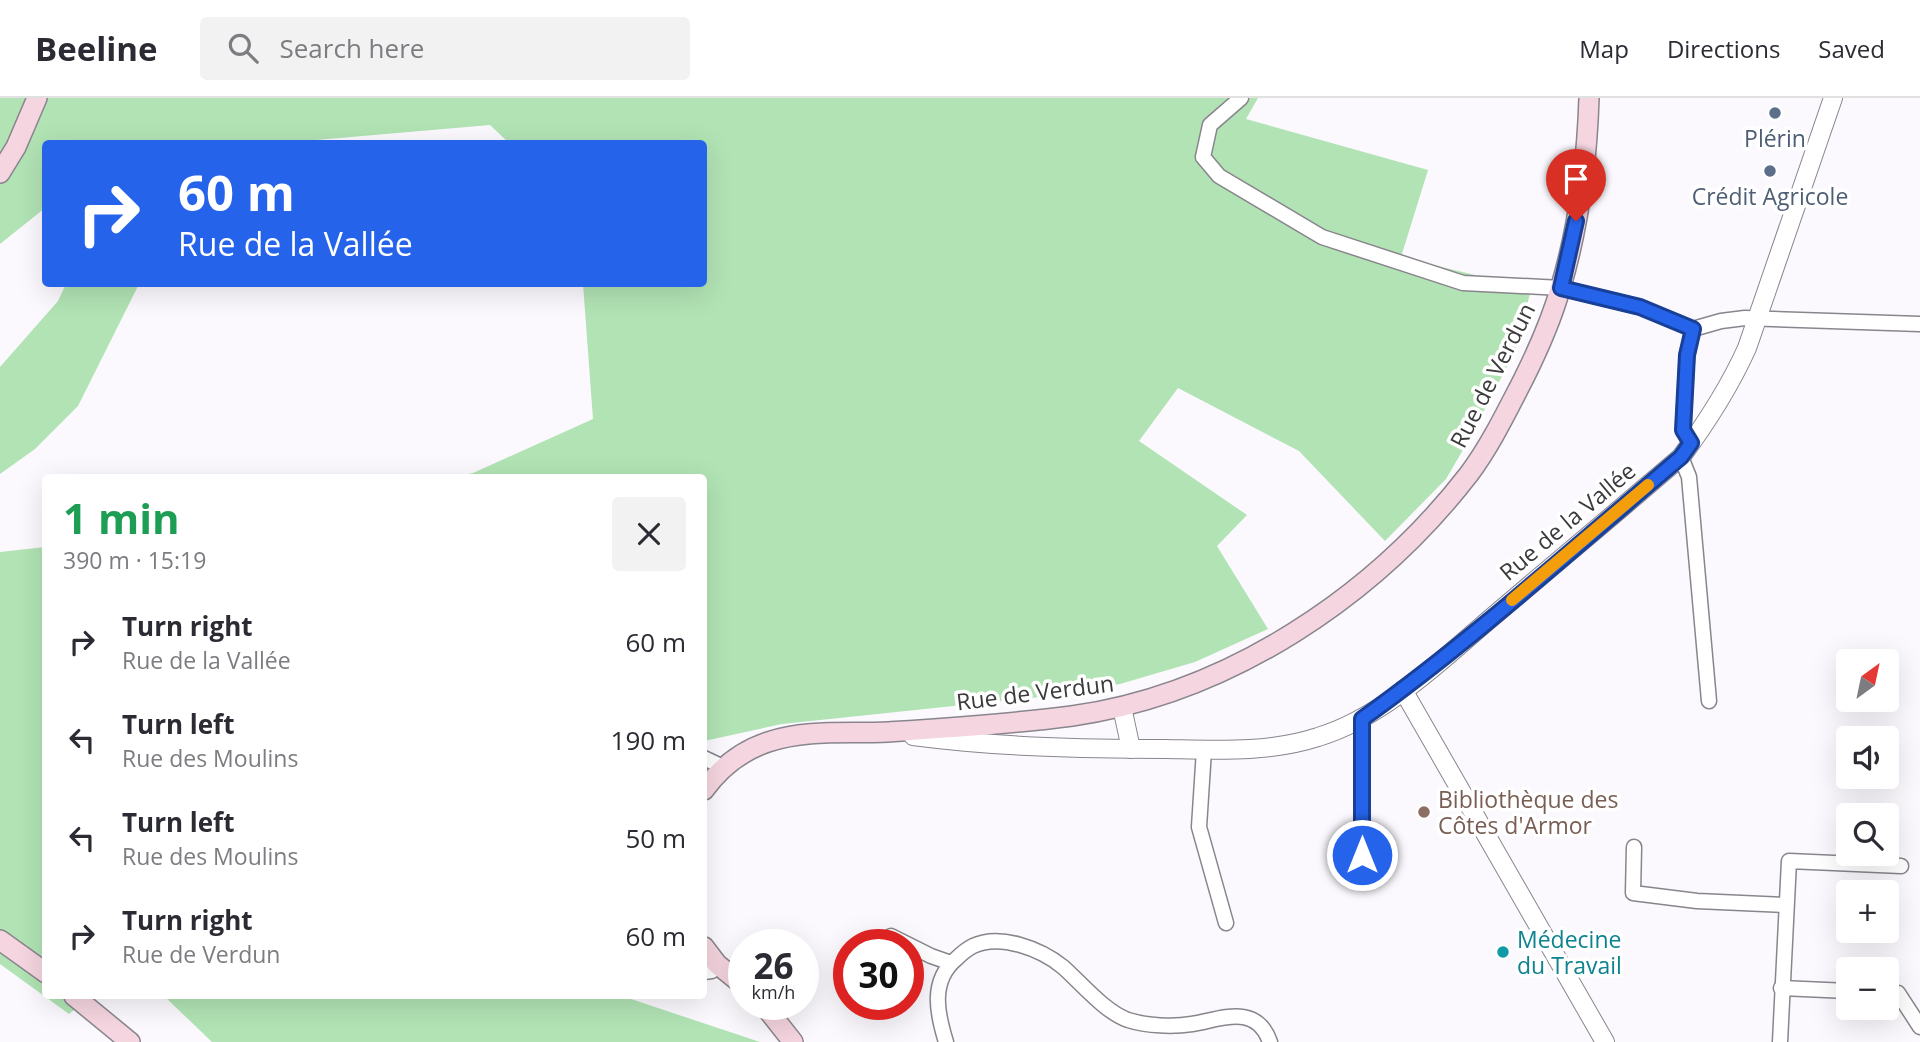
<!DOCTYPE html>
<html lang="en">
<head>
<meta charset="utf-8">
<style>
	:root { --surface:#fff; --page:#f2f2f3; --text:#2b2b33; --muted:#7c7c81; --line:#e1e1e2 }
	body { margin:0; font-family:"Open Sans",sans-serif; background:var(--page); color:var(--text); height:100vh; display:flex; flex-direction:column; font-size:26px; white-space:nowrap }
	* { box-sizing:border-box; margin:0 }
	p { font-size:23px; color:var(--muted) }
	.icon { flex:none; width:38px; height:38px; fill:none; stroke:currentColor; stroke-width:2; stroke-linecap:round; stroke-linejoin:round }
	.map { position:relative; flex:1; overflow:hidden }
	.panel { position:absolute; left:42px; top:376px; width:665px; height:525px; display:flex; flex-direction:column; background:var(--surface); border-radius:7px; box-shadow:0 7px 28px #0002 }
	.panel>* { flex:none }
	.hud { position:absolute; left:42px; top:42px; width:665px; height:147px; border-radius:7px; box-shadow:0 7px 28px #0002; background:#2563eb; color:#fff; overflow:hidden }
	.needle { width:46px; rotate:33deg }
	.buttons { position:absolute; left:1836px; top:551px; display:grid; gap:14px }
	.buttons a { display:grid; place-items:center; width:63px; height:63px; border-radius:7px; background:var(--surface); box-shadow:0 7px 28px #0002; font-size:35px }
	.speed { position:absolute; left:728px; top:831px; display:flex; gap:14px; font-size:35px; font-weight:700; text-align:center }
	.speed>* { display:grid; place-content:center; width:91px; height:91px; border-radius:50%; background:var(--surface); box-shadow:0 7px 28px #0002; line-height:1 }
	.speed small { font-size:18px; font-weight:400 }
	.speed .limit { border:10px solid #d22; background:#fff; color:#111 }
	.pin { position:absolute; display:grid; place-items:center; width:60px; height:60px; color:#fff; margin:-72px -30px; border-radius:50% 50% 50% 0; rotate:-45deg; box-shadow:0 0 7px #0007 }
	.pin .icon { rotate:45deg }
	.me { position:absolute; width:77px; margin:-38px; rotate:0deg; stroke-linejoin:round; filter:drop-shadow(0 0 5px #0008) }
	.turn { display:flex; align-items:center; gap:24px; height:147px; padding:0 21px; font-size:32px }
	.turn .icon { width:91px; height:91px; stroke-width:2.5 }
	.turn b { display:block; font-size:49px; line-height:60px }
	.round { display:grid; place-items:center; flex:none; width:74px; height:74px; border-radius:7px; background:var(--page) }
	.headline { display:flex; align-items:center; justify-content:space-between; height:119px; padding:0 21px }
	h1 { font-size:42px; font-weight:700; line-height:52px; color:#1e9e55 }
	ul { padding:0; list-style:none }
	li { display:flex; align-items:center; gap:21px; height:98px; padding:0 21px }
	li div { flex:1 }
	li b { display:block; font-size:26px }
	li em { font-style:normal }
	header { display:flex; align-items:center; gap:42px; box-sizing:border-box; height:98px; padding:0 35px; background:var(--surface); border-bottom:2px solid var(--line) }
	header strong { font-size:33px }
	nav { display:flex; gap:38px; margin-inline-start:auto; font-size:24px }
	.search { width:490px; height:63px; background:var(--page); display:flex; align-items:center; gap:18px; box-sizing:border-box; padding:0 24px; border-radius:7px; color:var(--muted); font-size:26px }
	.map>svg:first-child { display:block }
	.green { fill:#b1e3b4 }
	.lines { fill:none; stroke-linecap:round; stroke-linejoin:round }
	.minor-casing { stroke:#89858d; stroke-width:17 }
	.tertiary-casing { stroke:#89858d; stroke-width:20 }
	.secondary-casing { stroke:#89858d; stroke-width:22 }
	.minor { stroke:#fff; stroke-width:14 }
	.tertiary { stroke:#fff; stroke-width:18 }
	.secondary { stroke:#f5d5df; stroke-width:19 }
	.route-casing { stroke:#184099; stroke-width:18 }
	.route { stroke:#2563eb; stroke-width:12 }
	.slow { stroke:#f59e0b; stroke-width:12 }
	.service-dot { fill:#5c6f8a; stroke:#fff; stroke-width:2.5 }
	.education-dot { fill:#8d6e63; stroke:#fff; stroke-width:2.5 }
	.culture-dot { fill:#0f9aa8; stroke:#fff; stroke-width:2.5 }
	.labels { text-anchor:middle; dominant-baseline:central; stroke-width:7; stroke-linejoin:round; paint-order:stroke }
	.service-label { font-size:23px; fill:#4e5e75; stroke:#fff }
	.street-label { font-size:23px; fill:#3c3a3d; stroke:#fff }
	.education-label { font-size:23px; fill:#785e54; stroke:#fff; text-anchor:start }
	.culture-label { font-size:23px; fill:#0d838f; stroke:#fff; text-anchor:start }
</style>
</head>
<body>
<header>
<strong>Beeline</strong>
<div class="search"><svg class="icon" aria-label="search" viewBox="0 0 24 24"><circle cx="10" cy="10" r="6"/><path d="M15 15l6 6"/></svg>Search here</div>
<nav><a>Map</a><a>Directions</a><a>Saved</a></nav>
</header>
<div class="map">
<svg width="1920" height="944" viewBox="0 0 1920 944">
	<rect width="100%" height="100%" fill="#fbf9fe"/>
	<g class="green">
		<polygon points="0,0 1258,0 1246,21 1428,72 1401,159 1479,178 1533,184 1515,253 1471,338 1446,381 1385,443 1299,353 1178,290 1139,343 1247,417 1217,448 1268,531 1195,564 1120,586 1059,597 782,626 704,643 704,380 451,380 473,375 593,321 583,186 704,186 704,46 509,45 490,27 270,46 46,46 45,110 0,146"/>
		<polygon points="66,186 139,186 78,308 35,351 0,376 0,269 58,203"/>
		<polygon points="45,449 46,898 91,898 69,916 0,866 0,454"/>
		<polygon points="164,898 622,898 760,944 212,944"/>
	</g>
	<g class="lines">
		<g class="minor-casing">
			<g id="minor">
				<polyline points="1241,0 1210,27 1203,59 1219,78 1322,139 1463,185 1561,190 1640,209 1693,231 1721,223 1745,220 1920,226"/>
				<polyline points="1691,345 1683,332 1687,257 1693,231"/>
				<polyline points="1681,359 1689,379 1709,603"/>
				<polyline points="1204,652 1199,729 1226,825"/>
				<polyline points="704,660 723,669"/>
				<polyline points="1634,749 1633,795 1697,803 1785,807"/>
				<polyline points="1362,757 1362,621"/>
				<polyline points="891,838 931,858 951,865"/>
				<polyline points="704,874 712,873 717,866"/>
				<polyline points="1781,890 1848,893"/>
				<polyline points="1886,895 1898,895 1920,929"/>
				<path d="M 946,944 C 937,915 930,883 956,861 C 961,856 967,851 973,848 C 1000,835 1041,851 1063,869 C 1081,885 1105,914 1128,922 C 1147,928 1173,929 1192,926 C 1219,922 1256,904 1270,944"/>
				<polyline points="1780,944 1789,763 1901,768"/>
			</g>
		</g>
		<g class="tertiary-casing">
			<g id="tertiary">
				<polyline points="1403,592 1605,944"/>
				<polyline points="1122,609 1131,651"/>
				<path d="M 913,638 C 997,649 1081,651 1166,651 C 1217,652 1269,655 1318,639 C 1382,620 1441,563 1491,520 C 1555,466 1618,413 1681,359 C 1707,324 1729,290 1747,250 L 1833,0"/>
			</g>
		</g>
		<g class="secondary-casing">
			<g id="secondary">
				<polyline points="0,75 16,49 37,0"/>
				<path d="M 704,692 C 720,670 741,653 768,644 C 807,631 848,636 888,634 C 949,630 1011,626 1072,618 C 1228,596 1374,499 1469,376 C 1490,348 1507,313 1523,282 C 1538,252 1552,221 1561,188 C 1579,127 1587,63 1589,0"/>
				<polyline points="0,842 46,875"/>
				<polyline points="704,849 717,866 744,888"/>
				<polyline points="74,898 130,944"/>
				<polyline points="763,906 793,944"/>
			</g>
		</g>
		<use href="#minor" class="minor"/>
		<use href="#tertiary" class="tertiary"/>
		<use href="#secondary" class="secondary"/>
	</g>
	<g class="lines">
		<g class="route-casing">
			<path id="route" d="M 1362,757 L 1362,621 C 1474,541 1576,448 1681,359 L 1691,345 L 1683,332 L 1687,257 L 1693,231 L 1640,209 L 1561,190 L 1576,123"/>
		</g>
		<use href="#route" class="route"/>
		<polyline class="slow" points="1512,502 1648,387"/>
	</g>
	<g class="service-dot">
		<circle cx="1775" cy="15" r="7"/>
		<circle cx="1770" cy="73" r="7"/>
	</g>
	<circle class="education-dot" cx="1424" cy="714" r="7"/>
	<circle class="culture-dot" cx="1503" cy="854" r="7"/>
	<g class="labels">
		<g class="service-label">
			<text x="1775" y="40">Plérin</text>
			<text x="1770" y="98">Crédit Agricole</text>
		</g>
		<g class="street-label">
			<text transform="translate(1492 277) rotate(-63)">Rue de Verdun</text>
			<text transform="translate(1567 423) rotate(-40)">Rue de la Vallée</text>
			<text transform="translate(1035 594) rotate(-7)">Rue de Verdun</text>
		</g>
		<g class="education-label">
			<text x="1438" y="701">Bibliothèque des<tspan x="1438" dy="26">Côtes d'Armor</tspan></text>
		</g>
		<g class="culture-label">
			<text x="1517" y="841">Médecine<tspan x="1517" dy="26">du Travail</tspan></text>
		</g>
	</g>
</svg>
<div class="buttons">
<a><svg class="needle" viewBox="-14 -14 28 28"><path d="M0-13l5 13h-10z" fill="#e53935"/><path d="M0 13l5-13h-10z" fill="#7c7c81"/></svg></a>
<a><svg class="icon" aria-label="sound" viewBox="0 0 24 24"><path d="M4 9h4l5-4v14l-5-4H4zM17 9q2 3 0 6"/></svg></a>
<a><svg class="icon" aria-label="search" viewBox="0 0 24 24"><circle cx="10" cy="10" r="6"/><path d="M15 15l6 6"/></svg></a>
<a>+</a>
<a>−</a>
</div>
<div class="speed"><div>26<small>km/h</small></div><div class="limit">30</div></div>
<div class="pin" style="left:1576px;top:123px;background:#d93025"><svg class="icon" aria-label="arrive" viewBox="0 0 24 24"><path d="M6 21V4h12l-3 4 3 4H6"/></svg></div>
<svg class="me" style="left:1362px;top:757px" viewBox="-20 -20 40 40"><circle r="17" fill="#2563eb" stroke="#fff" stroke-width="3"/><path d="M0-11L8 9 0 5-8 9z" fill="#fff"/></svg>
<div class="hud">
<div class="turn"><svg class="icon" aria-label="right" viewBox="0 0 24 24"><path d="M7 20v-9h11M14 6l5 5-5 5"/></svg><div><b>60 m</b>Rue de la Vallée</div></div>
</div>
<section class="panel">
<div class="headline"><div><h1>1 min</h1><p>390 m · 15:19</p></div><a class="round"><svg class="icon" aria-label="close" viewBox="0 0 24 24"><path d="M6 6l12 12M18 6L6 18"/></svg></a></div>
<ul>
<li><svg class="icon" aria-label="right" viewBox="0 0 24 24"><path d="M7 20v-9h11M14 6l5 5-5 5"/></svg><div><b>Turn right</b><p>Rue de la Vallée</p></div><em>60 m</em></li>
<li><svg class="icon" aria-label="left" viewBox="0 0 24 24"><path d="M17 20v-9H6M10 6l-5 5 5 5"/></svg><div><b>Turn left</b><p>Rue des Moulins</p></div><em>190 m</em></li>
<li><svg class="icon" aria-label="left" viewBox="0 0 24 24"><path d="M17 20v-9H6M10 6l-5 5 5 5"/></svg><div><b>Turn left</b><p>Rue des Moulins</p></div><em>50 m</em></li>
<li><svg class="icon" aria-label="right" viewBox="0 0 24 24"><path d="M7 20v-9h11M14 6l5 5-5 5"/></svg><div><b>Turn right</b><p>Rue de Verdun</p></div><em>60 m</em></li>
</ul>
</section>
</div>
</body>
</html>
